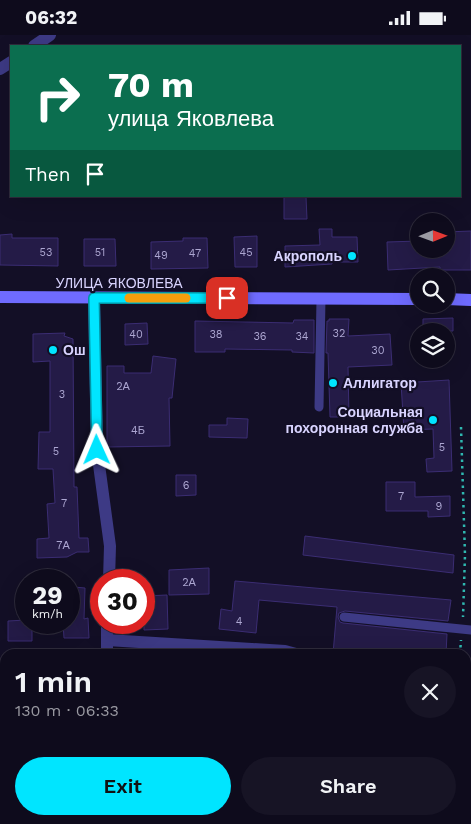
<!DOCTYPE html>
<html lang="en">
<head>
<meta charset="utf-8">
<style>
	:root { --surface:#0e0b1c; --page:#171425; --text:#f1f3f6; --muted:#9b9ba3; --line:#2e2b3b; --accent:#00e5ff }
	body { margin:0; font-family:"Work Sans",sans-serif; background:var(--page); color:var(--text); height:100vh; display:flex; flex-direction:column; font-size:19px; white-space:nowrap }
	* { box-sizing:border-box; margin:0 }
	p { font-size:16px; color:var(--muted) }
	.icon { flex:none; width:28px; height:28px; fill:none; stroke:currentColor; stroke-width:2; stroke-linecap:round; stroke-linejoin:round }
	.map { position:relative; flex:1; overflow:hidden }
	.side { position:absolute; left:0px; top:614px; width:471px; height:176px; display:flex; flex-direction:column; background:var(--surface); border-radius:15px 15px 0 0; box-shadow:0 5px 20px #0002,0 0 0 1px var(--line) }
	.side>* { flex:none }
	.hud { position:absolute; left:10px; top:10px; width:451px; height:152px; border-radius:0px; box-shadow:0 5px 20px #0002,0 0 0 1px var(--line); background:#0b6e4f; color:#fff; overflow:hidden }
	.needle { width:32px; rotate:89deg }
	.tools { position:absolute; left:410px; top:178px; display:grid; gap:10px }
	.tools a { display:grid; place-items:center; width:45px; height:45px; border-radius:50%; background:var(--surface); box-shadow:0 5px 20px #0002,0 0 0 1px var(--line); font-size:25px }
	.speed { position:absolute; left:15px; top:534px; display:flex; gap:10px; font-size:25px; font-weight:700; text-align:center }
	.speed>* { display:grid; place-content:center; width:65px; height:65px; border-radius:50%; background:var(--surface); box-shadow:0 5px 20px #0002,0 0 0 1px var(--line); line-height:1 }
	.speed small { font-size:12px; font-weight:400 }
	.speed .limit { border:8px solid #d22; background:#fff; color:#111 }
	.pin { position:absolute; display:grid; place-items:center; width:42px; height:42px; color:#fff; margin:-21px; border-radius:10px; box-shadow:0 2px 8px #0006 }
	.me { position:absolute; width:55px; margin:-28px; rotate:359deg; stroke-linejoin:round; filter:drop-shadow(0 0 4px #0008) }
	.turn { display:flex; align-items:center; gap:18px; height:105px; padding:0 15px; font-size:22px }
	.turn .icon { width:65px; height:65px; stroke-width:2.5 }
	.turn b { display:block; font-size:35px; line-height:42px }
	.then { display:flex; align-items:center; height:48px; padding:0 15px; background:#0003; gap:10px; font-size:19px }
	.round { display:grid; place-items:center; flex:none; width:52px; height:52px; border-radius:26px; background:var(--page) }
	.head { display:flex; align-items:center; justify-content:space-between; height:85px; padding:0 15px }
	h1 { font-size:30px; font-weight:600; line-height:38px }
	.cta { display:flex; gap:10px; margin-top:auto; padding:10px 15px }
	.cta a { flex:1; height:58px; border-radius:30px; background:var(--accent); color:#111; font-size:20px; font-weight:600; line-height:58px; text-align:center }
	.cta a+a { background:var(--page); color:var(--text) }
	.status { display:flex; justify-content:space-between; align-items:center; height:35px; padding:0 25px; background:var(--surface); direction:ltr }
	.status svg { height:14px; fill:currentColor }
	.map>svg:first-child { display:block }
	.building { fill:#241b47; stroke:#3b2d73 }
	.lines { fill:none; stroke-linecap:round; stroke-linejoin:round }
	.path { stroke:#2fb8b0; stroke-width:2.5; stroke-dasharray:2.5 4; stroke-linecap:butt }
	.service { stroke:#3d3a85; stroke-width:9 }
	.minor { stroke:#3d3a85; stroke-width:12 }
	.tertiary { stroke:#3d3a85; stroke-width:12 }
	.secondary { stroke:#6f6bff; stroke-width:12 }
	.route-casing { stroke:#0095a6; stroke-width:12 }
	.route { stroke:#00e5ff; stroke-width:9 }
	.slow { stroke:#f59e0b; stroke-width:9 }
	.poi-dot { fill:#00e5ff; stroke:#130f26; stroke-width:2 }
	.labels { text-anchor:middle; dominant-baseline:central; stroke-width:4.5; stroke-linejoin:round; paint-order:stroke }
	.number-label { font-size:11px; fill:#aca6d1 }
	.poi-label { font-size:14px; font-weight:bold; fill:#d9d4ff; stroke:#130f26; text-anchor:end }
	.street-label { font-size:14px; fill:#d9d4ff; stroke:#130f26 }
</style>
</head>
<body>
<div class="status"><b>06:32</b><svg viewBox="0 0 49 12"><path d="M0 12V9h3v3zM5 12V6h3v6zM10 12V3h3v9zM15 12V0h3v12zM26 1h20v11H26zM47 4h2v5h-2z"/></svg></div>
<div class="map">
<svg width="471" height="789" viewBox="0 0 471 789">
	<rect width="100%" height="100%" fill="#130f26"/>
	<g class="building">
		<polygon points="284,162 306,162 307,184 284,184"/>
		<polygon points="319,194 332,194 332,202 357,202 358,227 332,227 332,229 285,232 285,211 320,210"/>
		<polygon points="471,196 471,235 440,235 440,232 388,235 387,207 419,206 419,214 446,214 446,197"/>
		<polygon points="12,199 12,203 58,203 58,231 0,230 0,200"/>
		<polygon points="257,201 257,232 235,232 234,202"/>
		<polygon points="183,203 207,203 208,233 151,234 151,207 183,206"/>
		<polygon points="84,204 115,204 116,231 84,231"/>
		<polygon points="453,283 453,296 423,296 423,284"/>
		<polygon points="329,284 349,284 348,301 390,299 392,330 348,332 349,382 330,382 328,318 326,318 327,286 329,286"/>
		<polygon points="294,285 314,285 314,318 292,317 292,315 225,314 225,317 195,317 195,286 293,288"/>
		<polygon points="147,288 148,309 125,310 125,289"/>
		<polygon points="65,298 64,301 73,304 74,452 77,452 79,503 88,503 89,517 77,517 67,522 37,523 37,504 49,503 47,469 55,468 53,434 38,434 39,397 50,397 50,326 33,327 33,299"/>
		<polygon points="153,321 176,324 172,363 169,363 170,411 107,412 107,331 124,331 124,338 151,338"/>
		<polygon points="449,345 452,436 427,437 426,424 434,423 433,394 404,395 401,348"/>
		<polygon points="227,383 248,384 247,403 209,402 209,390 227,390"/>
		<polygon points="176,440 196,440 196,460 176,461"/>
		<polygon points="386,447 415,447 415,462 450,461 450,481 428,482 428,476 386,476"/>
		<polygon points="305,501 454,520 453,538 303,520"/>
		<polygon points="209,533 209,559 169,560 169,535"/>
		<polygon points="235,546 451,565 448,586 345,576 339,578 338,582 340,587 343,588 447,599 446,619 333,619 337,572 259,565 256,598 219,594 221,574 232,576"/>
		<polygon points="74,552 85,553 84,584 88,583 89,603 64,603 63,588 69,588 69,556"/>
		<polygon points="167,560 168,594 144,595 144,561"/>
		<polygon points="26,585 26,588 32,588 32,606 8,606 8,586"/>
	</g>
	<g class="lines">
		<g class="path">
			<polyline points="461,392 465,520 463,582"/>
			<polyline points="460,619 461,605"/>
		</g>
		<g class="service">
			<polyline points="319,372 321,264"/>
			<polyline points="344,582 471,595"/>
		</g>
		<g class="minor">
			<polyline points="34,11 50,0"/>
			<polyline points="0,34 11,27"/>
			<polyline points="94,263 97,415 110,511 109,545"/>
			<polyline points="107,605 285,616 296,619"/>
			<polyline points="107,619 107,588"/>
			<polyline points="466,643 471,644"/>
			<polyline points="111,785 111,789"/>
		</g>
		<g class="tertiary">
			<polyline points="466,733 471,680"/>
			<polyline points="461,789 462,785"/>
		</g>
		<g class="secondary">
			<polyline points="0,262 419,264"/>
			<polyline points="446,264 471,265"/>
		</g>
	</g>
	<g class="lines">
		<g class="route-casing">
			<polyline id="route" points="97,415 94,263 227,263"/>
		</g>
		<use href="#route" class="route"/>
		<polyline class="slow" points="129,263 186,263"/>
	</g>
	<g class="poi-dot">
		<circle cx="352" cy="221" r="5"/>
		<circle cx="53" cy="315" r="5"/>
		<circle cx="333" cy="348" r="5"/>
		<circle cx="433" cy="385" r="5"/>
	</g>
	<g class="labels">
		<g class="number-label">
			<text x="46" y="217">53</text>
			<text x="100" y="217">51</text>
			<text x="246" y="217">45</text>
			<text x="195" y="218">47</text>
			<text x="161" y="220">49</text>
			<text x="339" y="298">32</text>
			<text x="136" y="299">40</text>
			<text x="216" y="299">38</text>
			<text x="260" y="301">36</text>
			<text x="302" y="301">34</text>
			<text x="378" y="315">30</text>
			<text x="123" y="351">2А</text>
			<text x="62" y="359">3</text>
			<text x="138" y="395">4Б</text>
			<text x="442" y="412">5</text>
			<text x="56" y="416">5</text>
			<text x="186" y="450">6</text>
			<text x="401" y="461">7</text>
			<text x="64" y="468">7</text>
			<text x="439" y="471">9</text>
			<text x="63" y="510">7А</text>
			<text x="189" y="547">2А</text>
			<text x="239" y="586">4</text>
		</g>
		<g class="poi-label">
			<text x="342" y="221">Акрополь</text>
			<text x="63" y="315" text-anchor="start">Ош</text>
			<text x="343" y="348" text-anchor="start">Аллигатор</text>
			<text x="423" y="377">Социальная<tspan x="423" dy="16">похоронная служба</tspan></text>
		</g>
		<g class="street-label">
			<text x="119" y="248">УЛИЦА ЯКОВЛЕВА</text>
		</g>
	</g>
</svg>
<div class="tools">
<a><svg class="needle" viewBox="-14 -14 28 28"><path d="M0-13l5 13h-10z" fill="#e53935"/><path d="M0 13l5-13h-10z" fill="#9b9ba3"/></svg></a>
<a><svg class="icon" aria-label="search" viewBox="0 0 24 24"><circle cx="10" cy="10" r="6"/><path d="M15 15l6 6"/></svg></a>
<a><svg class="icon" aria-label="layers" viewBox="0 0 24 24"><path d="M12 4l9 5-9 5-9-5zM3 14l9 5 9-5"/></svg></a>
</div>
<div class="speed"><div>29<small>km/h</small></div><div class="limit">30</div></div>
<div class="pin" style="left:227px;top:263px;background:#d93025"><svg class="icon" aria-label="arrive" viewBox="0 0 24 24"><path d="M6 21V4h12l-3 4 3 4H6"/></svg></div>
<svg class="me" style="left:97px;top:415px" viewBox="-20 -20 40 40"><path d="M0-17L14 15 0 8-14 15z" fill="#00e5ff" stroke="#fff" stroke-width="4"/></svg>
<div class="hud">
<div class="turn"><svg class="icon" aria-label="right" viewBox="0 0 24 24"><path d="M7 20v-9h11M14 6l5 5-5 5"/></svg><div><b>70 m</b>улица Яковлева</div></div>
<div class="then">Then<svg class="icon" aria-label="arrive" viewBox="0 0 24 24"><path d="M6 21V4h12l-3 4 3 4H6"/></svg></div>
</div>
<section class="side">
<div class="head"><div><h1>1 min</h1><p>130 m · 06:33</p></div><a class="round"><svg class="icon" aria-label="close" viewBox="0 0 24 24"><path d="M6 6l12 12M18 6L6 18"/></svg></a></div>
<div class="cta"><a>Exit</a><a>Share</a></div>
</section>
</div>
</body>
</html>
